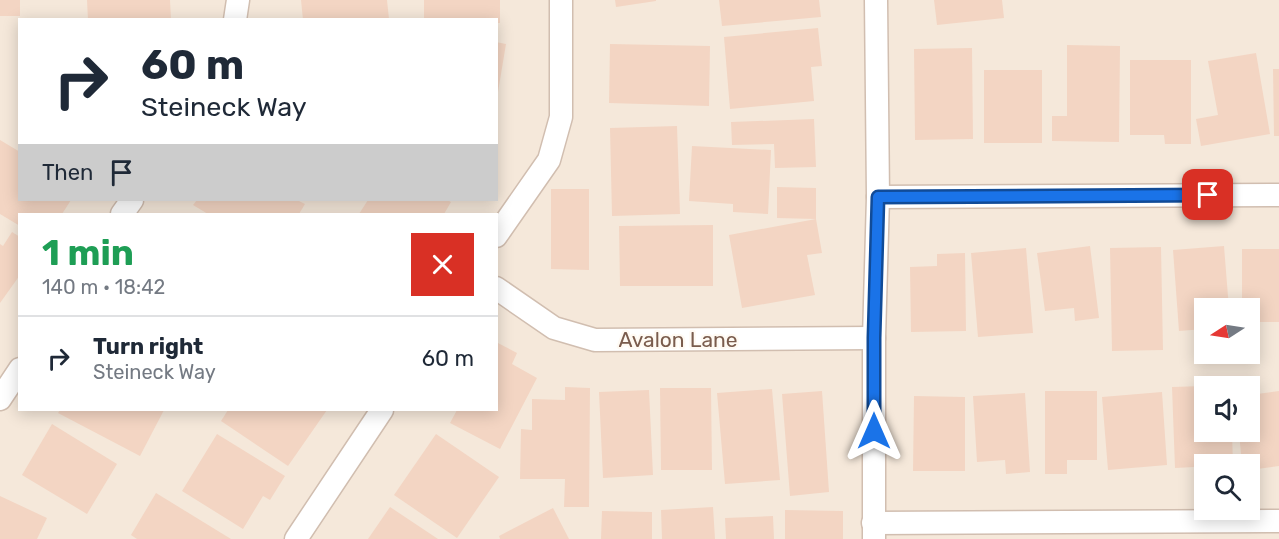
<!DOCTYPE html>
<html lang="en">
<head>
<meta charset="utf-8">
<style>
	:root { --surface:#fff; --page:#f2f2f3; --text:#1f2937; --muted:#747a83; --line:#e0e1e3 }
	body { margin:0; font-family:Rubik,sans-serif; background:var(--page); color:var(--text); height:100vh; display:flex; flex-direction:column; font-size:22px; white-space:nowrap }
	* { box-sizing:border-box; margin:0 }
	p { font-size:20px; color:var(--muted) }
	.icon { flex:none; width:33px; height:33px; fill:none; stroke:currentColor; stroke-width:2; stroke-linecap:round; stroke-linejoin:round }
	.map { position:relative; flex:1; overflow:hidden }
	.drawer { position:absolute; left:18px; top:213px; width:480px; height:198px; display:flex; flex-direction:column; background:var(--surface); border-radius:0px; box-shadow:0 3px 15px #0003 }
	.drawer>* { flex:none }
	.hud { position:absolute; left:18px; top:18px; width:480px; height:183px; border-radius:0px; box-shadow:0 3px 15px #0003; background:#fff; color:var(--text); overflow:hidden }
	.needle { width:39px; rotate:258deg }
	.tools { position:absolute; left:1194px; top:298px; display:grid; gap:12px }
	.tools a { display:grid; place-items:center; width:66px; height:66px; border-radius:0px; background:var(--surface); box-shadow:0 3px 15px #0003; font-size:30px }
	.pin { position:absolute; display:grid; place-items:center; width:51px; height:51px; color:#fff; margin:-26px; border-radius:12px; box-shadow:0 3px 9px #0006 }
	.me { position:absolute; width:66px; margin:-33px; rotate:0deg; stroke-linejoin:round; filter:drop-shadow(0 0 4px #0008) }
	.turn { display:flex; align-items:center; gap:21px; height:126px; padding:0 24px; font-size:27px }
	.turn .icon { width:78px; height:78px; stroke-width:2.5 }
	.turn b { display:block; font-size:42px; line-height:51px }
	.then { display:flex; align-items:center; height:57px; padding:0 24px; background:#0003; gap:12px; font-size:22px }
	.round { display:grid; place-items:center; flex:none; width:63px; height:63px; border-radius:0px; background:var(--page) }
	.headline { display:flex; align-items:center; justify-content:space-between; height:102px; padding:0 24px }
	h1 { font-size:36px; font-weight:700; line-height:45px; color:#1e9e55 }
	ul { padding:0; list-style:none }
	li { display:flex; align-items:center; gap:18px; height:84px; padding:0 24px; border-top:2px solid var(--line) }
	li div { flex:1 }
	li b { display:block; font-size:22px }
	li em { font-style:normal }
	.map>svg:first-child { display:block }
	.residential { fill:#f5e8da; fill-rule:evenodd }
	.building { fill:#f3d5c3 }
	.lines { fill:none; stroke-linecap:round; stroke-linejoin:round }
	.street-casing { stroke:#d1beb0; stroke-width:25 }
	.street { stroke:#fff; stroke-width:22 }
	.route-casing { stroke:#114b97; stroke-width:15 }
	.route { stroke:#1a73e8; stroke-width:10 }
	.labels { text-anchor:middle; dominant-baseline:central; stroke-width:4.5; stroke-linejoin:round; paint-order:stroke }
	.street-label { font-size:21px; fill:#7a5c4d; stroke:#fffaf3 }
</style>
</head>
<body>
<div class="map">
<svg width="1279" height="539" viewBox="0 0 1279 539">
	<rect width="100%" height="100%" fill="#fdf6ec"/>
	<path class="residential" d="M 0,0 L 1279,0 L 1279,539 L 0,539 ZM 20,20 L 496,20 L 496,200 L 20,200 ZM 20,214 L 496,214 L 496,410 L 20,410 ZM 1204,309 L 1250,309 L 1250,354 L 1204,354 ZM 1204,387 L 1250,387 L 1250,432 L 1204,432 ZM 1204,465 L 1250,465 L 1250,510 L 1204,510 Z"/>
	<g class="building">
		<rect x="0" y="0" width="20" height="16"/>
		<polygon points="87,0 170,0 171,20 88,20"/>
		<polygon points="301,0 387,0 389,19 303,20"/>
		<polygon points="424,0 500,0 500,23 496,23 496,20 424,20"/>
		<polygon points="615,0 656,0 656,1 616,7"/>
		<polygon points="719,0 819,0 821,17 722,26"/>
		<polygon points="934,0 1002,0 1004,18 937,25"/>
		<polygon points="818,28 822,66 811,67 814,101 730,109 724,37"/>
		<polygon points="496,42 506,44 498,92 496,92"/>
		<polygon points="610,44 710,46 709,106 609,103"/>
		<polygon points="1067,45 1120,46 1119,142 1052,141 1052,116 1067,116"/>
		<polygon points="972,48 973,139 915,140 914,49"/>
		<polygon points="1256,53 1270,134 1201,146 1196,119 1218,115 1208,61"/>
		<polygon points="1130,60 1191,60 1191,144 1165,144 1164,135 1130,135"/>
		<polygon points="1273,69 1279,69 1279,136 1274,136"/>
		<rect x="984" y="70" width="58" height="73"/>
		<polygon points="814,119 816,167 775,168 774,144 732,145 731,122"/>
		<polygon points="677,126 680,214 612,216 610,128"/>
		<polygon points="0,140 20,152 20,200 71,200 62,214 20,214 20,226 0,214"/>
		<polygon points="692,146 771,150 768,214 733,212 733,204 689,201"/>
		<polygon points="777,187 816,188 816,219 822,253 807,255 815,295 742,308 729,235 816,219 777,218"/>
		<polygon points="551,189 589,189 589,270 551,269"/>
		<polygon points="197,200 297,200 305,204 299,214 208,214 193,205"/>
		<polygon points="368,200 447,200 451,202 444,214 359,214"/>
		<polygon points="713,225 713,286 620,286 619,226"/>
		<polygon points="12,232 20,237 20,275 0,303 0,244 3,246"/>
		<polygon points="1090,246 1099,318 1075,321 1074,308 1045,311 1037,253"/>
		<polygon points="1224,246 1229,309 1204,309 1204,329 1179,331 1173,250"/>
		<polygon points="1161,247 1163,350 1112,351 1110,248"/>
		<polygon points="1026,248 1033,333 978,337 971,253"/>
		<polygon points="1242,249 1279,249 1279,322 1250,322 1250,309 1242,309"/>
		<polygon points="965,253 966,331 911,332 910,267 937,266 937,254"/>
		<polygon points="496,342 517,353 512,364 537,378 500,449 450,423 457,410 496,410"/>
		<polygon points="1204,386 1204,432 1232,432 1233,465 1175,468 1172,387"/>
		<polygon points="565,387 590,388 589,507 564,507 565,479 520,479 521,429 532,430 532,399 565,400"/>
		<polygon points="660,388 711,388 712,470 661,470"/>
		<polygon points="772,389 780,480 725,484 717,393"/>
		<polygon points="649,390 653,475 603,478 599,392"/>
		<polygon points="822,391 829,492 790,496 782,394"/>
		<polygon points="1045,391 1097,391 1097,460 1067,460 1067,474 1045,474"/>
		<polygon points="1279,391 1279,466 1250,470 1250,465 1242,465 1239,432 1250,432 1250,395"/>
		<polygon points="1162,392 1167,465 1108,470 1102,397"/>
		<polygon points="1025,393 1030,472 1006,474 1005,460 977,462 973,396"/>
		<polygon points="914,396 965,397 965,471 913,471"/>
		<polygon points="60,410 164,410 140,456 58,413"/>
		<polygon points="228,410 327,410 288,466 221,421"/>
		<polygon points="52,424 117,464 87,514 22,475"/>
		<polygon points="217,434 285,476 270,500 263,496 243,529 182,491"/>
		<polygon points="436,434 499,477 457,538 394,495"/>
		<polygon points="156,493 231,539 137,539 131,535"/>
		<polygon points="0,496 47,518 37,539 0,539"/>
		<polygon points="390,507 438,539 368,539"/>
		<polygon points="713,507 715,539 662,539 661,510"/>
		<polygon points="553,508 569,539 500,539 499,536"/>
		<polygon points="785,510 843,511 843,539 785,539"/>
		<polygon points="602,511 652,512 652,539 601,539"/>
		<polygon points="773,516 774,539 726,539 725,518"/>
	</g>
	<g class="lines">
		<g class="street-casing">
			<g id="street">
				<polyline points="235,20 238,0"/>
				<polyline points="878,197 1279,195"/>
				<polyline points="122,214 132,200"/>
				<polyline points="496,236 549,160 561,117 561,0"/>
				<polyline points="496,288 554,328 595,340 874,338"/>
				<polyline points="0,399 20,369"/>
				<polyline points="873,523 1279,521"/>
				<polyline points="296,539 382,410"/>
				<polyline points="874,539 874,338 878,197 876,0"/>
			</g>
		</g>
		<use href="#street" class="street"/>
	</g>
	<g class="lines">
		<g class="route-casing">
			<polyline id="route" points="874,431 874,338 878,197 1208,195"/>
		</g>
		<use href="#route" class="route"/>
	</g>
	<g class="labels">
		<g class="street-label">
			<text x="678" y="339">Avalon Lane</text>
		</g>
	</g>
</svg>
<div class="tools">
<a><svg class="needle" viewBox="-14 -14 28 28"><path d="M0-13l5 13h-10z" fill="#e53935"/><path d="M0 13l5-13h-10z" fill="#747a83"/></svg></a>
<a><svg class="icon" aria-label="sound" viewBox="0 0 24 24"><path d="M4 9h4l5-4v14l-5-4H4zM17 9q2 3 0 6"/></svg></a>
<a><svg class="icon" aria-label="search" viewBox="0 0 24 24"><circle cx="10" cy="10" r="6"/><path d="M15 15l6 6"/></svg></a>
</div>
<div class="pin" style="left:1208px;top:195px;background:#d93025"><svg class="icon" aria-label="arrive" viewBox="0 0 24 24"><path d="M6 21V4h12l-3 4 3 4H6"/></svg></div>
<svg class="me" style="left:874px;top:431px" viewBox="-20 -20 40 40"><path d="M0-17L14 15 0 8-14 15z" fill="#1a73e8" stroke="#fff" stroke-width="4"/></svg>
<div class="hud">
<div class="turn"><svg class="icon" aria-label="right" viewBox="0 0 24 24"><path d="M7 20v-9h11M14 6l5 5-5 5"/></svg><div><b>60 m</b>Steineck Way</div></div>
<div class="then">Then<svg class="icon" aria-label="arrive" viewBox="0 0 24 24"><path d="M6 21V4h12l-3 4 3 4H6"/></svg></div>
</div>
<section class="drawer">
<div class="headline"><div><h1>1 min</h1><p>140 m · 18:42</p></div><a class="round" style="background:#d93025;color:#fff"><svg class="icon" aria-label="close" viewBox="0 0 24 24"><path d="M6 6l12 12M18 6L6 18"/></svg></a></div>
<ul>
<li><svg class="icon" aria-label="right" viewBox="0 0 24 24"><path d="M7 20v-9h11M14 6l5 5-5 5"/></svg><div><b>Turn right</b><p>Steineck Way</p></div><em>60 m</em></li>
</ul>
</section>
</div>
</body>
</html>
